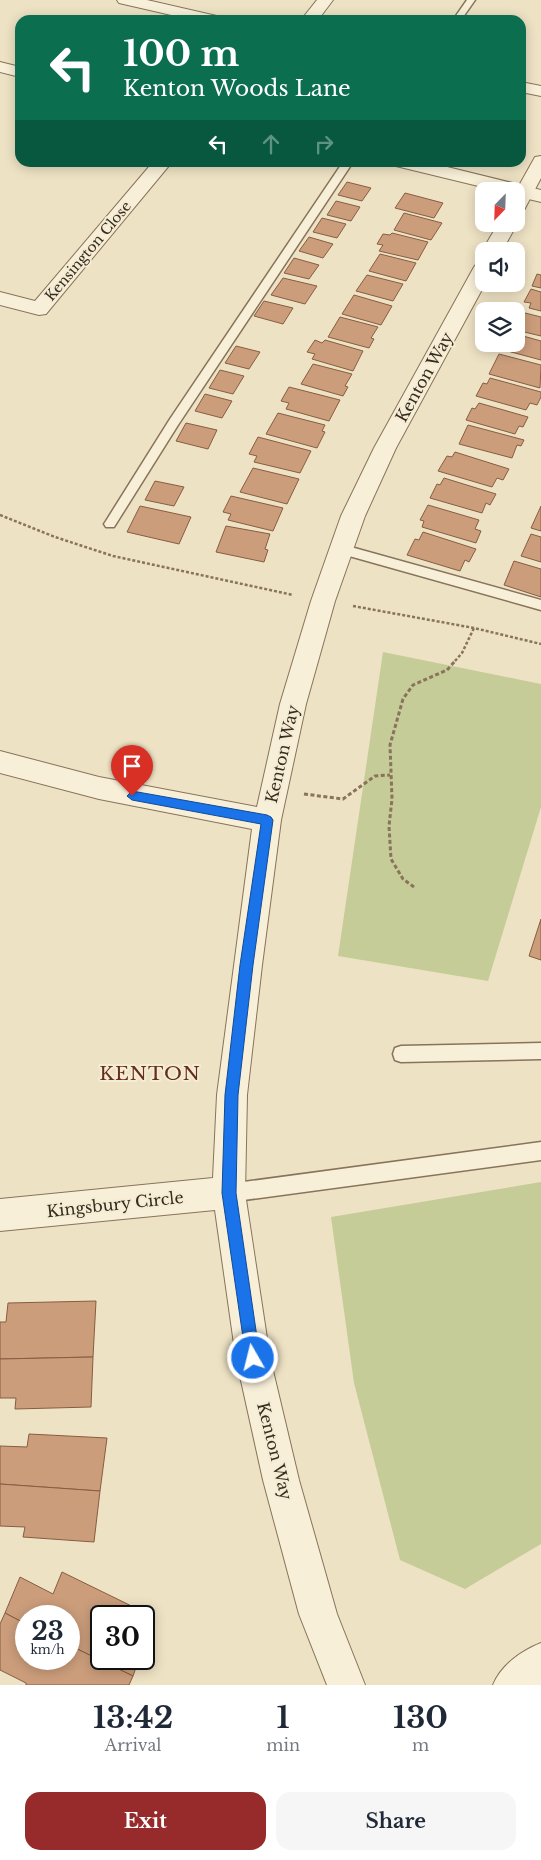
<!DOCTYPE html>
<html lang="en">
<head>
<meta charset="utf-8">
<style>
	:root { --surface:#fff; --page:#f6f6f7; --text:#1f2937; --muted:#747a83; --accent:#972b2b }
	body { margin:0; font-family:"Libre Baskerville",serif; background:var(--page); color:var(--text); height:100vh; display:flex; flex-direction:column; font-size:19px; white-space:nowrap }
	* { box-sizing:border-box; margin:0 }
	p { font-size:16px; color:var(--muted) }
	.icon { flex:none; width:28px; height:28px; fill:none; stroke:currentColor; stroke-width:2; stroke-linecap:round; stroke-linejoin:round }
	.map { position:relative; height:1685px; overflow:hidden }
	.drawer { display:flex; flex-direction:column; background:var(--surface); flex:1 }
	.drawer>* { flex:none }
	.guide { position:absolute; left:15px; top:15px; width:511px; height:152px; border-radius:15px; box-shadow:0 2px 12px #0003; background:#0b6e4f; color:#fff; overflow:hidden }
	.needle { width:32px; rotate:203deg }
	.tools { position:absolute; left:475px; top:182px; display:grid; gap:10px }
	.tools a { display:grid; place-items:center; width:50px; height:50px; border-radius:10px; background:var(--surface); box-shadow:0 2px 12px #0003; font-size:25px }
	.speed { position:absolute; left:15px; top:1605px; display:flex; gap:10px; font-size:25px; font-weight:700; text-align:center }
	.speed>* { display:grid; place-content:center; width:65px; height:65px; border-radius:50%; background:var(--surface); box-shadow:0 2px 12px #0003; line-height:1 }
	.speed small { font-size:12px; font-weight:400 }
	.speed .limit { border:2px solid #111; border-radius:8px; background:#fff; color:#111 }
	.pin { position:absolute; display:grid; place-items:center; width:42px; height:42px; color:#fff; margin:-51px -21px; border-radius:50% 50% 50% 0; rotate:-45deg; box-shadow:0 0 5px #0007 }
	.pin .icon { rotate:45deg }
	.me { position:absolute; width:55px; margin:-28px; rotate:352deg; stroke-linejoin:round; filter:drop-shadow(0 0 4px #0008) }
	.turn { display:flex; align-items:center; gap:18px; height:105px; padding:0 25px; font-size:22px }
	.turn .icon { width:65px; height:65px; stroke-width:2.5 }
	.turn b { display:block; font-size:35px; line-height:42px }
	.lanes { display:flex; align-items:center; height:48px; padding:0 25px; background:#0003; justify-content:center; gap:25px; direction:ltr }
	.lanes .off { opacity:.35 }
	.eta { display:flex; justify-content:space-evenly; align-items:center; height:85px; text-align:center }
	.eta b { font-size:30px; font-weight:700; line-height:35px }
	.primary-button { display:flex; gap:10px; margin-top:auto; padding:10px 25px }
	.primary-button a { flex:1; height:58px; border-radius:15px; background:var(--accent); color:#fff; font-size:20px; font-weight:700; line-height:58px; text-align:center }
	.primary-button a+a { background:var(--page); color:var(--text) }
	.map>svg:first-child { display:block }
	.green { fill:#c5cc98 }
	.building { fill:#cb9d7b; stroke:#875d41 }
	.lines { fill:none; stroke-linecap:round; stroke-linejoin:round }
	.service-casing { stroke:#88735b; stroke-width:3 }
	.minor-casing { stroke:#88735b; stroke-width:2 }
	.tertiary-casing { stroke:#88735b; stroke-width:2 }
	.path-far1 { stroke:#88735b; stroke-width:2.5; stroke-dasharray:3 2; stroke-linecap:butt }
	.path { stroke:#88735b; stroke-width:3; stroke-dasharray:4 2.5; stroke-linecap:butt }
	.service { fill:#f8efd8; fill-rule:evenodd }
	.minor { fill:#f8efd8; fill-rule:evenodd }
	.tertiary { fill:#f8efd8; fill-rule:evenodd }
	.route { fill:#1a73e8; stroke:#114b97 }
	.labels { text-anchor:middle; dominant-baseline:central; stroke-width:4; stroke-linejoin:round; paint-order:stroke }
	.far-street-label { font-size:14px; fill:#382b1f; stroke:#f5ecd4 }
	.street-label { font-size:16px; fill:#382b1f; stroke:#f5ecd4 }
	.quarter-label { font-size:19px; letter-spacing:1px; fill:#652e1e; stroke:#f5ecd4 }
</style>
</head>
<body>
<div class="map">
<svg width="541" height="1685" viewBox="0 0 541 1685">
	<rect width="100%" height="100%" fill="#eee2c4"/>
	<g class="green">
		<polygon points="383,652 541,684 541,807 488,981 338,956"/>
		<polygon points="541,1182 541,1544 465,1589 400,1560 354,1383 331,1217"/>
	</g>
	<g class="building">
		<polygon points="347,182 371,188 362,201 338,195"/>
		<polygon points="405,193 443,203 434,218 395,208"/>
		<polygon points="336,201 360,207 351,221 327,215"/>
		<polygon points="404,213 442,223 431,240 394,230"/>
		<polygon points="322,218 346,224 337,238 313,232"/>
		<polygon points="392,233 428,242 418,260 379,251 383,245 377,244 383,234 390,235"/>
		<polygon points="309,237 333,244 323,258 299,251"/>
		<polygon points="380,254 416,263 406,281 369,271"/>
		<polygon points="294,258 319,265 309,279 284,273"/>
		<polygon points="537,274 541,275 541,288 532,286"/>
		<polygon points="367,275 403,284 393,301 356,291"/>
		<polygon points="283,278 317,286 305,304 271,295"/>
		<polygon points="531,289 541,292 541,311 529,308 531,303 524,302"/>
		<polygon points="354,295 392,306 381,325 342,314"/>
		<polygon points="264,301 293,308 283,324 254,316"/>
		<polygon points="525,313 541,317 541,336 516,330 517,315 523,316"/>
		<polygon points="340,317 378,327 371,338 374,339 369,348 328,337"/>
		<polygon points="516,334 541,341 541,360 500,349 503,344 516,344"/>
		<polygon points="315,340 322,343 325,340 363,351 353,371 312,359 315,354 307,352"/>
		<polygon points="236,346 260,352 249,369 225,363"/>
		<polygon points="499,354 541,365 540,388 489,374"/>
		<polygon points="313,364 352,374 345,386 348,387 343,396 301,384"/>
		<polygon points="220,370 244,376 233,394 209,388"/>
		<polygon points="490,378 541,392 541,397 537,405 530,403 526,410 476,396 483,383 487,384"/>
		<polygon points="289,387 340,400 329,421 286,409 289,403 281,401"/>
		<polygon points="205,394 232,401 222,418 195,411"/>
		<polygon points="479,403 528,417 523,427 519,426 515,434 466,420 472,408 475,409"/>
		<polygon points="278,413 325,425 322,431 325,432 317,448 266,434"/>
		<polygon points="186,423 217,430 208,449 176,441"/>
		<polygon points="468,425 524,440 521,446 517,445 512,458 459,444"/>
		<polygon points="258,437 311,451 300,473 254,462 257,456 249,454"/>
		<polygon points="455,452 509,469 503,480 497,478 492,487 438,471 447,456 452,457"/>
		<polygon points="253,468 299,479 287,504 240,492"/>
		<polygon points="444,478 496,494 490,505 486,503 482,513 430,498 437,484 440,485"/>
		<polygon points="155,481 184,487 174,506 145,500"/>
		<polygon points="231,496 283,508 273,531 228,520 231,514 223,512"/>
		<polygon points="428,505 479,520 475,529 481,531 476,543 422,527 424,521 420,520"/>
		<polygon points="140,506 191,517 179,544 127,532"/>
		<polygon points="541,506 541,531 531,528"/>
		<polygon points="226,526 270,534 265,549 268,550 264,562 216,552"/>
		<polygon points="423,532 476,549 469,562 465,560 460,571 407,555 415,539 419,540"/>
		<polygon points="531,534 541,537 541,562 521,556"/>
		<polygon points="514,561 541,569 541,597 504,585"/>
		<polygon points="541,919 541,960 529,956"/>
		<polygon points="96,1301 93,1357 0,1359 0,1322 6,1322 8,1303"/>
		<polygon points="93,1357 91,1407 15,1409 16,1398 0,1398 0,1359"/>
		<polygon points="29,1434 107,1438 100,1491 0,1484 0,1446 27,1447"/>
		<polygon points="0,1484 100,1491 94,1542 23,1537 25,1527 0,1526"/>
		<polygon points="62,1572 154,1617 144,1646 144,1616 101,1616 101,1659 139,1659 133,1676 69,1645 69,1616 26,1616 26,1624 5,1613 20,1577 53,1594"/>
		<polygon points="5,1613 26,1624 26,1659 69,1659 69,1645 133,1676 129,1685 26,1685 26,1683 0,1670 0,1624"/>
	</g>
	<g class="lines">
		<g class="service-casing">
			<g id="service">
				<polygon points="467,0 475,0 461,20 453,20"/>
				<polygon points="343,162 353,162 178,425 114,527 106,527 104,524 106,521 170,419"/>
				<polygon points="340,544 541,600 541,610 335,552 334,549 335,546"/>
				<polygon points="541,1043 541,1059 401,1062 395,1060 393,1054 395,1048 401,1046"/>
				<polygon points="541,1142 541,1160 229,1202 223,1199 220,1193 223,1187 229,1184"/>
			</g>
		</g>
		<g class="minor-casing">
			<g id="minor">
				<polygon points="117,0 147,0 221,17 223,20 193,20 119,3"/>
				<polygon points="317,0 333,0 318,20 301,20"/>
				<polygon points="521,82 541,86 541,96 521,92"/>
				<polygon points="541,156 541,178 523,212 516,214 516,191 535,157"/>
				<polygon points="153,162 172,162 46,314 39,315 0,305 0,292 35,301"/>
				<polygon points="498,224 517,224 502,251 484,251 484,253 482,251"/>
				<polygon points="484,261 485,284 396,448 365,516 335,601 306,704 281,820 262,965 247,1095 245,1193 270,1358 299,1480 337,1614 365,1685 327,1685 299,1614 263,1480 236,1358 215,1210 0,1231 0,1199 213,1178 217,1095 252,829 99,799 0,773 0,751 99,777 257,807 280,704 311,601 341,516 374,448 474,267 477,263"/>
			</g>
		</g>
		<g class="tertiary-casing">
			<g id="tertiary">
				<polygon points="0,62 20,67 20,77 0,72"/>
				<polygon points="393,162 427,162 541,190 541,202 516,196 516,191 499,191 396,166"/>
				<path d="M 541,1643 L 541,1685 L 493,1685 C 501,1665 521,1651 541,1643 Z"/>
			</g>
		</g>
		<g class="path-far1">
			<polyline points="0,515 55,537 113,556 293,595"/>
			<polyline points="353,606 474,628 541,644"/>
			<polyline points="455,661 462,653 474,628"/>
		</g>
		<g class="path">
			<polyline points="304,794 343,799 375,776 390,775"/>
			<polyline points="414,887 403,879 391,859 389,826 392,799 390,745 403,699 413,685 447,670 456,660"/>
		</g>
		<use href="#service" class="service"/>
		<use href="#minor" class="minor"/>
		<use href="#tertiary" class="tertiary"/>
	</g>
	<polygon class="route" points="132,791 267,815 271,817 273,820 253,965 238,1095 236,1193 260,1358 258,1363 253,1365 248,1363 246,1358 222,1193 225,1095 240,965 261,824 132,800 127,796"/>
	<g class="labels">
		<g class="far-street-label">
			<text transform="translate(88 251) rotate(-50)">Kensington Close</text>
		</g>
		<g class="street-label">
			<text transform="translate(424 377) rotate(-61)">Kenton Way</text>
			<text transform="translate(282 754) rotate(-77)">Kenton Way</text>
			<text transform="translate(115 1204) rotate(-6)">Kingsbury Circle</text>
			<text transform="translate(275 1451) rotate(76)">Kenton Way</text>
		</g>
		<g class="quarter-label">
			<text x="150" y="1073">KENTON</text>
		</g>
	</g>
</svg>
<div class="tools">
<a><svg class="needle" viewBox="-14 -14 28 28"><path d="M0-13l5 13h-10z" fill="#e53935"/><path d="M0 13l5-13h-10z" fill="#747a83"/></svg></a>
<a><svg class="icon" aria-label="sound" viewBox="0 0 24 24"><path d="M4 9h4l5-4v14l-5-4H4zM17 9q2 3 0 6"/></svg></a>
<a><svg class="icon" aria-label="layers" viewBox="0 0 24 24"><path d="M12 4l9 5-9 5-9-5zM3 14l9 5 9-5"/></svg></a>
</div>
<div class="speed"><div>23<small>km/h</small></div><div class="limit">30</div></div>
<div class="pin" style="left:132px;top:796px;background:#d93025"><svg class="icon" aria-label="arrive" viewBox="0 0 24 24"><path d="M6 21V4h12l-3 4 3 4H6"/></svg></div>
<svg class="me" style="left:253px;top:1358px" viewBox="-20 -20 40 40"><circle r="17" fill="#1a73e8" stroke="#fff" stroke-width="3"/><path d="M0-11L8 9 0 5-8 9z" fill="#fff"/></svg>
<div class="guide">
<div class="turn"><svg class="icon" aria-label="left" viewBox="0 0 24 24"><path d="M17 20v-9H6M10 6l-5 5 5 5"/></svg><div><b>100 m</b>Kenton Woods Lane</div></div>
<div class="lanes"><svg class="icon" aria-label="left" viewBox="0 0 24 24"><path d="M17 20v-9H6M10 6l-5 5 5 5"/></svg><svg class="icon off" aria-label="ahead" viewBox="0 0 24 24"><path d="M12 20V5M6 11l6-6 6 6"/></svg><svg class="icon off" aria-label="right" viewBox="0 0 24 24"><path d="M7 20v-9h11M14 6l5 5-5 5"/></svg></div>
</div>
</div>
<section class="drawer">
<div class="eta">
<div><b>13:42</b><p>Arrival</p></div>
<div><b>1</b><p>min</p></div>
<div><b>130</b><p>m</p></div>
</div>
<div class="primary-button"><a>Exit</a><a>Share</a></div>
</section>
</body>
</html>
